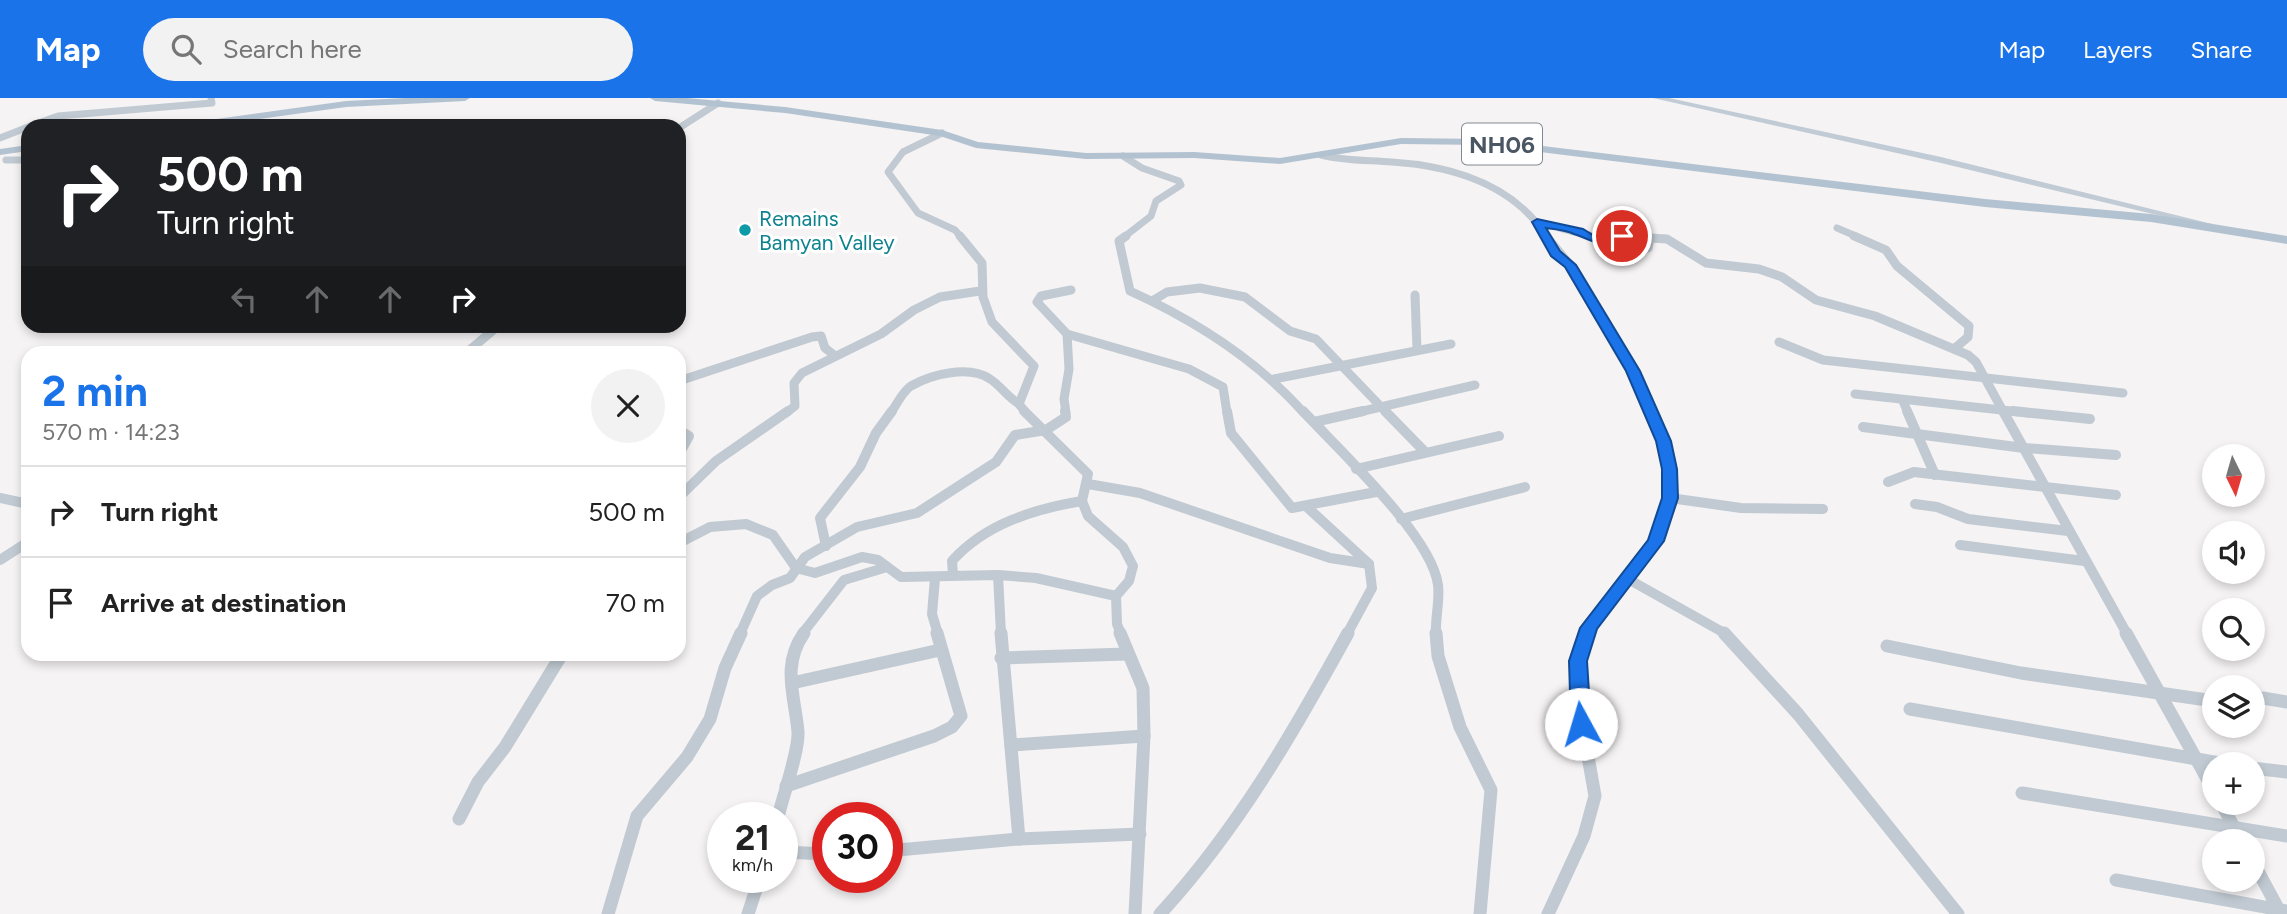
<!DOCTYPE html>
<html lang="en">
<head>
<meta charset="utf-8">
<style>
	:root { --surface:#fff; --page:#f2f2f2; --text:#222; --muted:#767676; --line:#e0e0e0; --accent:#1a73e8 }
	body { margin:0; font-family:Figtree,sans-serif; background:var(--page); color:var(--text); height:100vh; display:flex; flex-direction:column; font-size:26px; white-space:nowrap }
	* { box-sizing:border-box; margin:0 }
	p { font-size:23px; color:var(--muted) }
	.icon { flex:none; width:38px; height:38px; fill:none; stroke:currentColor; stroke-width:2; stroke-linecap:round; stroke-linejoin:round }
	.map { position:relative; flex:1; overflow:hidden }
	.drawer { position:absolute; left:21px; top:248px; width:665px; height:315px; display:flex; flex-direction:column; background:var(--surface); border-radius:21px; box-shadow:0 4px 10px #0003 }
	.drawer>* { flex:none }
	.guide { position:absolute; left:21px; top:21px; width:665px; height:214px; border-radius:21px; box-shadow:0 4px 10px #0003; background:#202124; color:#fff; overflow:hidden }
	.needle { width:46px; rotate:175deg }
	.fabs { position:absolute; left:2202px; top:346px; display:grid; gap:14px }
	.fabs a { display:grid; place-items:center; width:63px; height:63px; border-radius:50%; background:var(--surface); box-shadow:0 4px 10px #0003; font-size:35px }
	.speed { position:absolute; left:707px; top:704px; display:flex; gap:14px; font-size:35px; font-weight:700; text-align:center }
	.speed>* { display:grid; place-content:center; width:91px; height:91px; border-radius:50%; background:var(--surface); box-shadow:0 4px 10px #0003; line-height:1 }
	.speed small { font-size:18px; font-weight:400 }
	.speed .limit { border:10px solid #d22; background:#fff; color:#111 }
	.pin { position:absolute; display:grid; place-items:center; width:60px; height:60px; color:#fff; margin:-30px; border:4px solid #fff; border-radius:50%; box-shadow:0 2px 7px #0007 }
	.me { position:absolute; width:77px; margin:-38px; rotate:354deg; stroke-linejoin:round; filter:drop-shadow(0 0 5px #0008) }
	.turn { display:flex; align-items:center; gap:24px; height:147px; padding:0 21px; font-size:32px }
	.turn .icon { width:91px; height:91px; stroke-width:2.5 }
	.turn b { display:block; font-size:49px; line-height:60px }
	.lanes { display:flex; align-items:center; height:66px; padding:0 21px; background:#0003; justify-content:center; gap:35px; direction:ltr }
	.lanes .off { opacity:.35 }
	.round { display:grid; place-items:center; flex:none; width:74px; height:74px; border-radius:37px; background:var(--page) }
	.head { display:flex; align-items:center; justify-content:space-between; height:119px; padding:0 21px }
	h1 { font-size:42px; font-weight:700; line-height:52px; color:var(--accent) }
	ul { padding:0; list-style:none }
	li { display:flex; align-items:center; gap:21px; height:91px; padding:0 21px; border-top:2px solid var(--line) }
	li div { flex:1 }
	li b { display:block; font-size:26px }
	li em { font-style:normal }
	header { display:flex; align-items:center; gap:42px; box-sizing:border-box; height:98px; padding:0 35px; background:var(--accent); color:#fff }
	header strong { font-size:33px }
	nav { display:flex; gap:38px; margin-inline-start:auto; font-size:24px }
	.search { width:490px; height:63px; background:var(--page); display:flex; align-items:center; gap:18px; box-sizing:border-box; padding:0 24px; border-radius:38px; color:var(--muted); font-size:26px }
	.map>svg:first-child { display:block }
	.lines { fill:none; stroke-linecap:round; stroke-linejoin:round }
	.street-far3 { stroke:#c1cad2; stroke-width:7 }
	.street-far2 { stroke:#c1cad2; stroke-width:9 }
	.street-far1 { stroke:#c1cad2; stroke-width:10 }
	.street { stroke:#c1cad2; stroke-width:13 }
	.secondary { fill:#c1cbd6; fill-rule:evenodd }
	.primary { fill:#b3c2d1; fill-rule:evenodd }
	.route { fill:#1a73e8; stroke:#114b97; stroke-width:2 }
	.culture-dot { fill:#0f9aa8; stroke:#fff; stroke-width:2.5 }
	.labels { text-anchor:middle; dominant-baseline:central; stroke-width:6; stroke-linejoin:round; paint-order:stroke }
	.far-culture-label { font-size:21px; fill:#0d838f; stroke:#fff; text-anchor:start }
	.shield { fill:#fff; stroke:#808990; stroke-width:2 }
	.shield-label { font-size:24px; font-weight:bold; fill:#4a5661 }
</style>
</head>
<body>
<header>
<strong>Map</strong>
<div class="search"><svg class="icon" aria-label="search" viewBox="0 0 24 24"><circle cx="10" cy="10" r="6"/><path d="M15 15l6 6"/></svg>Search here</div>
<nav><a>Map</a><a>Layers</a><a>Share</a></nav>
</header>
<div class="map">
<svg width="2287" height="816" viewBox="0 0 2287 816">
	<rect width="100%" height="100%" fill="#f5f3f3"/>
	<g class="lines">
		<g class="street-far3">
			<polyline points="30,28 58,18 212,5 211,0"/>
			<polyline points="679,30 718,5"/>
			<polyline points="942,35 903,54 888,74 918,115 955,132 961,139"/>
			<polyline points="0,40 28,29"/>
			<path d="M 1321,57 C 1344,63 1368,62 1392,64 C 1453,68 1513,86 1547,139"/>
			<polyline points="1123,58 1142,70 1179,83 1181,87 1156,103 1151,118 1124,139"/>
			<polyline points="6,62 28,62"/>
			<polyline points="1537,124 1593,139"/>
			<polyline points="1837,130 1858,139"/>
			<polyline points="1619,139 1626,139"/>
		</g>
		<g class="street-far2">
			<polyline points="960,138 982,165 983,199 992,224 1034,268 1019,306 1026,315"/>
			<path d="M 1126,138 L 1119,143 L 1130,193 C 1196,223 1256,261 1304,315"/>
			<polyline points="1546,138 1570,167 1619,248 1653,315"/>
			<path d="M 1589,138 C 1605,144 1617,136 1631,141 L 1633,146 L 1628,150 L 1635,154 L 1648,150 L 1650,140 L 1667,141 L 1706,165 L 1759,171 L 1782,179 L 1816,202 L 1875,218 L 1968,257 L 1976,264 L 2004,315"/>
			<polyline points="1854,138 1886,152 1897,168 1969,228 1968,239 1954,251"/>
			<polyline points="1071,192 1041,198 1037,204 1067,236 1189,271 1223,289 1227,315"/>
			<polyline points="1415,197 1417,252"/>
			<polyline points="1152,203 1167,194 1200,190 1245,199 1290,233 1316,241 1387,315"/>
			<polyline points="1779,244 1823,262 2123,295"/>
			<polyline points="465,256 498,228"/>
			<polyline points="1274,281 1451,246"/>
			<polyline points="679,283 812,239 821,238 825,250 834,257"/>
			<polyline points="1855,296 2029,315"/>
			<polyline points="1903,303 1908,315"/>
			<polyline points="786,315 795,308 794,285 802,275 881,236 914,212 940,199 980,193"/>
			<path d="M 891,315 C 896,307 903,293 911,288 C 932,276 969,267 990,281 C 1000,287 1006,298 1019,306"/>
			<polyline points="1066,315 1064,301 1069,271 1067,236"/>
			<polyline points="1355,315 1475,287"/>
		</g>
		<g class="street-far1">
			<polyline points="1024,313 1088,376 1082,403 1088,418 1123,449 1133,468 1129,483 1116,498 1117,526 1121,536"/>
			<polyline points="1227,313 1231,335 1292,410 1376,394"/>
			<path d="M 1303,313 C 1338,351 1432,438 1438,487 C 1440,503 1435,520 1436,536"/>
			<polyline points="1385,313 1425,354"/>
			<path d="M 1652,313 C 1680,386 1673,418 1628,481 L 1726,536"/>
			<polyline points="1907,313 1935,377"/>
			<polyline points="2003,313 2127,536"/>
			<polyline points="2013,313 2090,321"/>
			<polyline points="1314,324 1363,313"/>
			<polyline points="1863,329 2024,350 2116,357"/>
			<polyline points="679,332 689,338 679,356"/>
			<polyline points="1356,371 1499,338"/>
			<polyline points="1888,384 1914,374 2116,397"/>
			<polyline points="1088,386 1140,395 1330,460 1369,466"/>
			<polyline points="679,399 716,363 788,313"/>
			<polyline points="0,400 28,406"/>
			<polyline points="1670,400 1741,410 1823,411"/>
			<polyline points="1915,406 1937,409 1968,421 2068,433"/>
			<polyline points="1307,409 1369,466 1372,490 1347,536"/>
			<polyline points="1401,421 1525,389"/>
			<polyline points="679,445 710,429 746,426 773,437 796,470 815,475 862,459 878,462 901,479 998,477 1036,480 1116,498"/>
			<polyline points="1960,447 2084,463"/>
			<polyline points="826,448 820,420 860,369 876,335 892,313"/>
			<polyline points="0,462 28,444"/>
			<path d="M 953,476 L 952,463 C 985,426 1034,411 1082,403"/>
			<polyline points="998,477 1001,536"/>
			<polyline points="935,480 932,516 938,536"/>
			<polyline points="740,536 757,498 772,487 790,480 805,459 857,429 917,415 996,364 1015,337 1046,332 1066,319 1065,313"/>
			<polyline points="802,536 844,482 887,469"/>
			<polyline points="1587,536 1628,481"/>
		</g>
		<g class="street">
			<polyline points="1001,535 1019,741"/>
			<polyline points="1120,535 1143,590 1144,638 1135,816"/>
			<polyline points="1436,535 1438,558 1460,629 1491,692 1480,816"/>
			<polyline points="1724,535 1798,616 1958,816"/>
			<polyline points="2126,535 2214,693"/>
			<polyline points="1887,548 2021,575 2214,603"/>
			<polyline points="1001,560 1127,556"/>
			<polyline points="792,585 940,552"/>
			<polyline points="2252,605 2263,600 2287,604"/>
			<polyline points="1910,611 2231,667"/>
			<polyline points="1011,647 1144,638"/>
			<polyline points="2252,670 2287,674"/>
			<polyline points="786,688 934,638 952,629 961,618 937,535"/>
			<polyline points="2022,695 2287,738"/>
			<polyline points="2221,705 2242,744"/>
			<path d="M 778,719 C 783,698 799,653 798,634 C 795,598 781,568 804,535"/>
			<polyline points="459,721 478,684 505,649 562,556"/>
			<polyline points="887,753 1019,741 1140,736"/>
			<polyline points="782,754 828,756"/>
			<polyline points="2252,762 2280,814"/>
			<polyline points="2116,782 2287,813"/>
			<polyline points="608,816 637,718 687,659 710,621 725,570 741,535"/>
			<polyline points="748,816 760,779"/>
			<path d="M 1160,816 C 1238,731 1293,635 1348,535"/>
			<polyline points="1548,816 1584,738 1595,698 1577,596 1578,563 1587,535"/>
		</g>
		<polygon class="secondary" points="1653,0 1669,0 1941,59 2212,126 2207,129 1941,65"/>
		<g class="primary">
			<polygon points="406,0 470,0 465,3 346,9 210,28 183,28 188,25 346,3"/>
			<polygon points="650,0 687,0 785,9 942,32 978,44 1086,55 1194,54 1280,60 1401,40 1484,41 1985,101 2151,116 2287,138 2287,146 2151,124 1985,109 1484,47 1401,46 1280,66 1194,60 1086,61 976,50 940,38 785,15 655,3"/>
			<polygon points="28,47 28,53 0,57 0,51"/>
		</g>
	</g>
	<path class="route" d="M 1537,121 L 1583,131 L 1596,139 L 1622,135 L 1627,138 C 1608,155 1593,142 1574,136 C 1566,132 1555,131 1546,130 L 1560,153 L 1576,167 L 1640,273 L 1671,343 L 1677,371 L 1678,400 L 1664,443 L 1597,531 L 1587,563 L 1591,626 L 1581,634 L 1571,626 L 1569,563 L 1580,530 L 1648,442 L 1662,400 L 1662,371 L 1656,343 L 1626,273 L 1565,169 L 1551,158 L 1532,124 Z"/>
	<circle class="culture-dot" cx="745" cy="132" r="7"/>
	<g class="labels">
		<g class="far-culture-label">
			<text x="759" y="120">Remains<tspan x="759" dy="24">Bamyan Valley</tspan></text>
		</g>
		<rect class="shield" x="1462" y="25.5" width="80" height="41" rx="5"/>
		<g class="shield-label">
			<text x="1502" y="46">NH06</text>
		</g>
	</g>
</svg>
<div class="fabs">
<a><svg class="needle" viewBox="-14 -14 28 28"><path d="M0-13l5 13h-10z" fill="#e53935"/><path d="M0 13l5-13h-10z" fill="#767676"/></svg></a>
<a><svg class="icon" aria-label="sound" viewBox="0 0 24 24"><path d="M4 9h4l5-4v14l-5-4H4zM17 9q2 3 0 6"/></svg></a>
<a><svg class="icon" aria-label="search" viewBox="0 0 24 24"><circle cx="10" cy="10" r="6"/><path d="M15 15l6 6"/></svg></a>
<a><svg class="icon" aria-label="layers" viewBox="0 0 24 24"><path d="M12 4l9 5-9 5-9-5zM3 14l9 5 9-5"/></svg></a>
<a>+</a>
<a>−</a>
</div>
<div class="speed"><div>21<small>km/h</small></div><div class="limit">30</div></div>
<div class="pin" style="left:1622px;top:138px;background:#d93025"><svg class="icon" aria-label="arrive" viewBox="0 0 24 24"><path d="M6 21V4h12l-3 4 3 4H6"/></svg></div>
<svg class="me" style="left:1581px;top:626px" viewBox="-20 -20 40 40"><circle r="19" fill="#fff"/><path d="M0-13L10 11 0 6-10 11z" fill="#1a73e8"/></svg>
<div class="guide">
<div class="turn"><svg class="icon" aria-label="right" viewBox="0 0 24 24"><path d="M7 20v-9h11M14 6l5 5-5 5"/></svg><div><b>500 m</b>Turn right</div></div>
<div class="lanes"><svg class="icon off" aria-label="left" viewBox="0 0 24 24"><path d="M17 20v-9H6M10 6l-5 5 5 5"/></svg><svg class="icon off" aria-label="ahead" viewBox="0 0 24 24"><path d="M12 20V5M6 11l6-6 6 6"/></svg><svg class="icon off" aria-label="ahead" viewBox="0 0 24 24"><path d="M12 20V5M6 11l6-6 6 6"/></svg><svg class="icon" aria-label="right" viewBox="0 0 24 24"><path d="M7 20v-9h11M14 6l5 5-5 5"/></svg></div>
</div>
<section class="drawer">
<div class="head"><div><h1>2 min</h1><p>570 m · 14:23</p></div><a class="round"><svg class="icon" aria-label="close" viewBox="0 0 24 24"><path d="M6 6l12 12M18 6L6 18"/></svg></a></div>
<ul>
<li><svg class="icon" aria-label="right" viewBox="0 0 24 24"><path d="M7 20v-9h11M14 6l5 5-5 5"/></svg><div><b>Turn right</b></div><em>500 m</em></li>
<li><svg class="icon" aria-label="arrive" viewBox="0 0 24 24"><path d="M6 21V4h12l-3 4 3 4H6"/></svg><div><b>Arrive at destination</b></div><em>70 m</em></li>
</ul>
</section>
</div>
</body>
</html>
